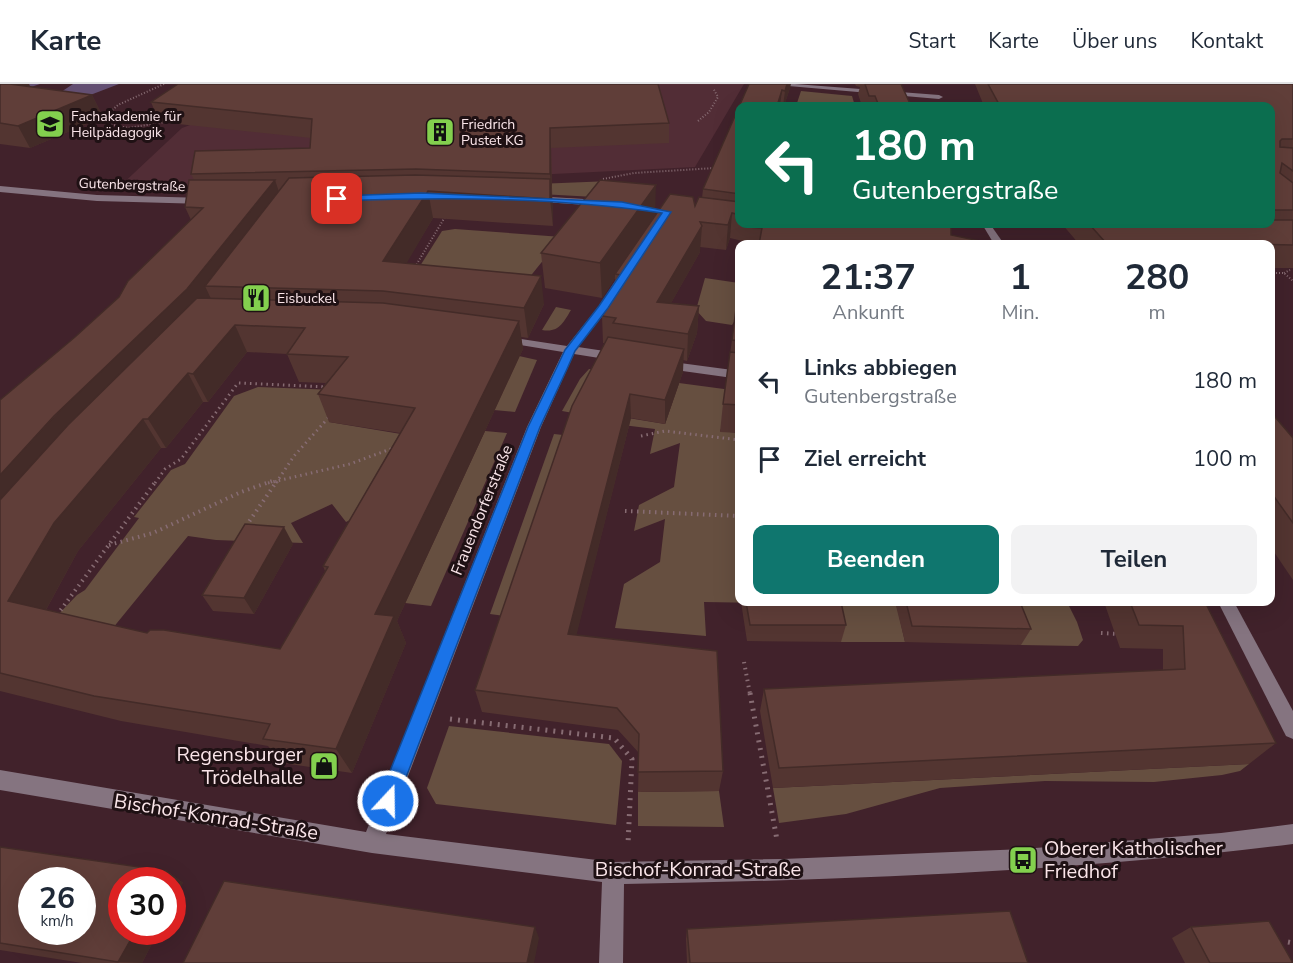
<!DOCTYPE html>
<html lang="de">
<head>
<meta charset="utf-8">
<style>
	:root { --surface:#fff; --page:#f2f2f3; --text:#1f2937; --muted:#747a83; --line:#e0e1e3; --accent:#0f766e }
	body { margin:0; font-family:"Nunito Sans",sans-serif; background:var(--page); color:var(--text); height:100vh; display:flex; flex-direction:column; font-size:22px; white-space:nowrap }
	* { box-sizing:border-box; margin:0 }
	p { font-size:20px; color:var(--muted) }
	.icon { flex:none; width:33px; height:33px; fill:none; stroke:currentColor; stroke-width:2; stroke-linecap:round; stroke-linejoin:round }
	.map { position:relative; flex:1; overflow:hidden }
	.sheet { position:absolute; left:735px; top:156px; width:540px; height:366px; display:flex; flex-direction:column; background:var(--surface); border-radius:12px; box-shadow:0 6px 24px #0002 }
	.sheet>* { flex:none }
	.guide { position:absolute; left:735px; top:18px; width:540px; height:126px; border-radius:12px; box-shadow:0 6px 24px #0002; background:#0b6e4f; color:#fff; overflow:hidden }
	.speed { position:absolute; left:18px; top:783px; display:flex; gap:12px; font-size:30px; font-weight:700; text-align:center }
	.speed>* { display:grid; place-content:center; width:78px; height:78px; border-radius:50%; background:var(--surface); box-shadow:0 6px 24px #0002; line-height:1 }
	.speed small { font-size:15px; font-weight:400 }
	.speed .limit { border:9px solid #d22; background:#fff; color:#111 }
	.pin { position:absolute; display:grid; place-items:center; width:51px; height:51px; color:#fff; margin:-26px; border-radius:12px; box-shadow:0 3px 9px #0006 }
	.me { position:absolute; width:66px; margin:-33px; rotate:21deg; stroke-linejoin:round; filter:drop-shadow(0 0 4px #0008) }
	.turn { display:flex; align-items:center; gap:21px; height:126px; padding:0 18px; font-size:27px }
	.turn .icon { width:78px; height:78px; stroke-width:2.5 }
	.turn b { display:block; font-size:42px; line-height:51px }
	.eta { display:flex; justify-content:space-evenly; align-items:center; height:102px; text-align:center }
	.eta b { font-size:36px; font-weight:700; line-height:42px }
	.cta { display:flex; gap:12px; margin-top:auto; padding:12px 18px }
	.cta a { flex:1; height:69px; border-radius:12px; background:var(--accent); color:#fff; font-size:24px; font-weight:700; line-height:69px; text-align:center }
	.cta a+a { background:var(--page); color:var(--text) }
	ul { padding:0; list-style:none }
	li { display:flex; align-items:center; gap:18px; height:78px; padding:0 18px }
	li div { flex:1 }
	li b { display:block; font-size:22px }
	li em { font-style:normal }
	header { display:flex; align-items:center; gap:36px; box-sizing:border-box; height:84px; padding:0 30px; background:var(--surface); border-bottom:2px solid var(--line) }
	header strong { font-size:28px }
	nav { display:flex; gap:33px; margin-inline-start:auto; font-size:21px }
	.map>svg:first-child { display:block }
	.built { fill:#522d36 }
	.green { fill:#664f40 }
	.water { fill:#634f72 }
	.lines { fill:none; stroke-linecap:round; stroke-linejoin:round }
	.path-far3 { stroke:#876c73; stroke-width:2; stroke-dasharray:1 2; stroke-linecap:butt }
	.path-far2 { stroke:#876c73; stroke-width:3; stroke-dasharray:1.5 4; stroke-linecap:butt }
	.path-far1 { stroke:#876c73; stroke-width:4; stroke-dasharray:1.5 4.5; stroke-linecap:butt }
	.path { stroke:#876c73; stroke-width:5; stroke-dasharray:2 6; stroke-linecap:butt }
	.minor { fill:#857480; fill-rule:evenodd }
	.wall { fill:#533531; fill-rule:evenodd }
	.shaded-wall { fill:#432b28 }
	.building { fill:#603e39; stroke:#432b28; stroke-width:1.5; fill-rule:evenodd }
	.route { fill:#1a73e8; stroke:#114b97; stroke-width:1.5 }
	.labels { text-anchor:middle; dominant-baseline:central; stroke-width:6; stroke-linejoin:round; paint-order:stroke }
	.far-poi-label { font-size:14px; fill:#fae5e9; stroke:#1f1114; text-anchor:start }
	.far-street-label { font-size:14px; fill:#fae5e9; stroke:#1f1114 }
	.street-label { font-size:16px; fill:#fae5e9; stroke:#1f1114 }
	.near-poi-label { font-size:20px; fill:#fae5e9; stroke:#1f1114; text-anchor:end }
	.near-street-label { font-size:20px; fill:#fae5e9; stroke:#1f1114 }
</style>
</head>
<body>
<header>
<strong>Karte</strong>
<nav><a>Start</a><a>Karte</a><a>Über uns</a><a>Kontakt</a></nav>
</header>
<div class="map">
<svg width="1293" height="879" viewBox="0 0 1293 879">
	<rect width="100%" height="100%" fill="#41222b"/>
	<polygon class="built" points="298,0 744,0 695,83 251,105 160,103 117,105 182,44"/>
	<g class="green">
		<polygon points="801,7 852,12 855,22 796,22"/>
		<polygon points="611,97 595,113 503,108 512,101"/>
		<polygon points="455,145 562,153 520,205 415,190 442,147"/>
		<polygon points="705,194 739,199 739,236 736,235 732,241 706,237 696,226"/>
		<path d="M 556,223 L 571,226 C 563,239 559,249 542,246 Z"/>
		<polygon points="519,272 537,276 515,328 494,326"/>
		<polygon points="589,285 628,291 585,327 665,340 679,299 739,307 720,347 739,349 740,518 1067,518 1077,538 1083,556 1078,562 1021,561 1007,525 897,523 905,558 841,558 833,520 704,518 706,552 615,544 624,500 660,478 665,435 634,447 639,421 674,403 680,359 650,370 655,345 582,336 584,331 562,327 580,295"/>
		<polygon points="258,303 335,306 329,338 401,350 352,435 346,438 332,420 291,439 303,459 216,456 188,452 108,550 54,535 77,511 85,506 139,434 134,433 171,386 185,380 234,312"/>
		<polygon points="485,347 507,349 431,522 405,519"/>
		<polygon points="554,350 572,352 512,533 490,530"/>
		<polygon points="449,642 609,660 622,677 616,741 436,720 427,704"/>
		<polygon points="1249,680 1240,687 1222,691 1154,698 1045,697 940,704 846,730 779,739 773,704"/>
		<polygon points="719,707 724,743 638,742 638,708"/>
	</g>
	<polygon class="water" points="0,0 40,0 31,3 61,8 73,0 119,0 85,13"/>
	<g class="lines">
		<g class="path-far3">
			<polyline points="164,0 118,21 105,32 105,39 128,44 171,37"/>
			<polyline points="698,37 709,28 718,13 713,4"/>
			<polyline points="603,95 634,89 715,84"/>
			<polyline points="1022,158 1081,158"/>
			<polyline points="415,183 445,133"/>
			<polyline points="1270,189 1284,189 1293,197"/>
			<polyline points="1284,189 1290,186"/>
		</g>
		<g class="path-far2">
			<polyline points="641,352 665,347 740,356"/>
			<polyline points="155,399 165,385 181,375 238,299 328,303"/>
			<polyline points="268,399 350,380 396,363"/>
			<polyline points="276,399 294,372 330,332"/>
		</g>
		<g class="path-far1">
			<polyline points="625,427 740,432"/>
			<polyline points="246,442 277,397"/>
			<polyline points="109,461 153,449 241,408 272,397"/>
			<polyline points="57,531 156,397"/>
			<polyline points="1101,549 1118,550"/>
			<polyline points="744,578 750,610"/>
		</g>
		<g class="path">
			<polyline points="750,609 777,756"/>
			<polyline points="450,635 614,654 632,675 628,760"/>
			<polyline points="1288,858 1293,859"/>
		</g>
		<g class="minor">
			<polygon points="765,0 795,0 939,11 943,13 939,15"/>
			<polygon points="0,102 97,111 205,114 210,117 205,120 97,117 0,108"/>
			<polygon points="532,112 601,116 606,119 601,122 529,117 529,113"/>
			<polygon points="982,140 990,140 1004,160 994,160"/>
			<path d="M 627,184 L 632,187 L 607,226 L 578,263 L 618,269 L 624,273 L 618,277 L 574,270 L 541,343 L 386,750 L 613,778 L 783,775 L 1023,765 L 1221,749 L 1293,740 L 1293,760 C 1071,788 847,796 624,800 L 623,879 L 599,879 L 602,798 L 372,769 L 0,706 L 0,686 L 366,748 L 527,343 L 563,268 L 502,258 L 496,255 L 502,252 L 567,262 L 599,222 L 623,185 Z"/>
			<polygon points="665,277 740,287 740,295 661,284 659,281"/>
			<polygon points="1218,518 1234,518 1293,627 1293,655 1286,652"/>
		</g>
	</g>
	<g class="wall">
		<polygon points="0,0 29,0 30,3 92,11 103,33 30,64 0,60"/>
		<polygon points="749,0 790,4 784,22 740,22 740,140 951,140 951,151 994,160 747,160 747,158 730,154 726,166 700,163 700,168 671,219 699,222 697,249 687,277 683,276 683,288 665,340 631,334 576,551 723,687 719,707 638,708 639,669 618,646 482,628 475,606 605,259 603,259 602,232 616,211 615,194 602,214 545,204 541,169 655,132 695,122 702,114 703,105"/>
		<polygon points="855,0 901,0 911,22 862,22 858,10 860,3 856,2"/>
		<polygon points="975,0 1293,0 1293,184 1270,184 1270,160 1079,160 1062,140 1270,140 1270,22 984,22"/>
		<path d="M 151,18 L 669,39 L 669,59 L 551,64 L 553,142 L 433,134 L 406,179 L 544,220 L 528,254 L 521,253 L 523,265 L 397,537 L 406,559 L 352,689 L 282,679 L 268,662 L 121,637 L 0,607 L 0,316 L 75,253 L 119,213 L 191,136 L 185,123 L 194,96 L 191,90 L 310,64 L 311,54 L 159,38 ZM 247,268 L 287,270 L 299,298 L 326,299 L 318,310 L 329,338 L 400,349 L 323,482 L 325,487 L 280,565 L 147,549 L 46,526 L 78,467 L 161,364 L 166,364 L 203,318 L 208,318 Z"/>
		<polygon points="740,226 740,349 720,348 723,320 732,256"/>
		<polygon points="1270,327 1293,354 1293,496 1270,462"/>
		<polygon points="293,460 254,530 213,527 202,511"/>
		<polygon points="741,518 841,518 846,541 841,558 747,557"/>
		<polygon points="895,518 1020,518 1031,545 1021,561 905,558"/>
		<polygon points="1104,518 1205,518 1276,659 1249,680 773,704 760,627 764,605 1163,586 1163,565 1120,564"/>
		<polygon points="0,763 167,787 183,799 122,848 158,848 142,879 82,879 0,866"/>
		<polygon points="1191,843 1293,879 1185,879 1172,854"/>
		<polygon points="687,845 1028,879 687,879 686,855"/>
	</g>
	<g class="shaded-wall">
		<polygon points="0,0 29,0 30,3"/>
		<polygon points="787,0 791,0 790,4 784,22 783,22 785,7"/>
		<polygon points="782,6 780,22 777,22"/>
		<polygon points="92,11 103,33 30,64 18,42"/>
		<polygon points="550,44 551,64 552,111 550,90"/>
		<polygon points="550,95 553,121 553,142 550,115"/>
		<polygon points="275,96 283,120 205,202 212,217 0,441 0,391"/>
		<polygon points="656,101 655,134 615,190 615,194 602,214 600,179"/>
		<polygon points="428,107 433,134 391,206 383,177"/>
		<polygon points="732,129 730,154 726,166 728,141"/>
		<polygon points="702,142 700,168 657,244 657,218"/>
		<polygon points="541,192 544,220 528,254 524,224"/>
		<polygon points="699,222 697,249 687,277 688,250"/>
		<polygon points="519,237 523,265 397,537 406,559 352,689 336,665 375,530"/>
		<polygon points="235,241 247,268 208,318 193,290"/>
		<polygon points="684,265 683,288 665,340 665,316"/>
		<polygon points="188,289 203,318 166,364 148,335"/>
		<polygon points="630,310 631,334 571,573 568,550"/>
		<polygon points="143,335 161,364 78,467 36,544 8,517 54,439"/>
		<polygon points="284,443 293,460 254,530 244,514"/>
		<polygon points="167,787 183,799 172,820 172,796 162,796"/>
		<polygon points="535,843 539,854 534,879 527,879"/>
		<polygon points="135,848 158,848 142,879 118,878"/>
	</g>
	<g class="building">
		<polygon points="0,0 10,0 92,11 18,42 0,39"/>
		<polygon points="178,0 658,0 669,39 550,44 550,90 416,85 191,90 195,67 310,64 312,35 151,18"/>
		<polygon points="749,0 787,0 785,7 782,6 777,22 740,22 740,110 703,105"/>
		<polygon points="865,0 901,0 911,22 879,22 875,12 869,12"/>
		<polygon points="988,0 1293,0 1293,55 1282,55 1280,57 1280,63 1293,64 1293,87 1282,79 1280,89 1293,99 1293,126 1270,126 1270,22 1000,22"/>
		<polygon points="415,91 550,95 550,115 428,107 383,177 541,192 524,224 383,207 205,202 289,94"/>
		<polygon points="189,96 275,96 187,205 54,332 0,391 0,316 75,253 119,213 128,197 203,124 185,123"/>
		<polygon points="600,96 656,101 600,179 541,169"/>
		<polygon points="670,110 693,113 695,122 699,113 740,118 740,131 732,129 728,141 700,138 702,142 657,218 699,222 688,250 613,239 616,234 602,232 628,192 615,190"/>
		<polygon points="1270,136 1293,136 1293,161 1194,159 1196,160 1107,160 1089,140 1270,140"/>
		<polygon points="749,140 951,140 951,151 994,160 759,160 762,144 749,143"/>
		<path d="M 197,214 L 383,219 L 519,237 L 375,530 L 394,532 L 336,665 L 263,655 L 270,640 L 94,612 L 0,589 L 0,416 L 68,341 ZM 235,241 L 305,244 L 287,270 L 348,273 L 318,310 L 415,324 L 323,482 L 328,483 L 280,565 L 164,546 L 150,546 L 147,549 L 8,517 L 54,439 L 143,335 L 148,335 L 188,289 L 193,290 Z"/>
		<polygon points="736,225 740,226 740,257 732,256"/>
		<polygon points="608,253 684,265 665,316 630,310 568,550 717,567 723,687 638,688 639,650 617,624 475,606 572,322"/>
		<polygon points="730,268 740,269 740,321 723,320"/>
		<polygon points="1270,327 1293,354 1293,439 1270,407"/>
		<polygon points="245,440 284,443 244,514 202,511"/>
		<polygon points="746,518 841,518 846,541 750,541"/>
		<polygon points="906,518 1020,518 1031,545 912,542"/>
		<polygon points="1130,518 1205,518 1276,659 779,684 764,605 1185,585 1183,542 1139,541"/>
		<path d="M 0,763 L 167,787 L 162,796 L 122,796 L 122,848 L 135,848 L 118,878 L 0,859 ZM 32,796 L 82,796 L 82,848 L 32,848 Z"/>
		<polygon points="224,797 535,843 527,879 183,879"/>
		<polygon points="1010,827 1028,879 690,879 687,845"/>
		<polygon points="1269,837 1293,879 1210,879 1191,843"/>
	</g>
	<path class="route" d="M 421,109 L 622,118 L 671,128 L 608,224 L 575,267 L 567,285 L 540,343 L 397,717 L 394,723 L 388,726 L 381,723 L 378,717 L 528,343 L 556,285 L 565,266 L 599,222 L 662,129 C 555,113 445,113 337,117 L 333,115 L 337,112 Z"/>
	<defs>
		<g id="school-square" transform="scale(1.5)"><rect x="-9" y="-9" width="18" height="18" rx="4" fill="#83d04e" stroke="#1f1114"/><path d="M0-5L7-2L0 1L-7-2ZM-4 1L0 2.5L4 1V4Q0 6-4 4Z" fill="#111"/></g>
		<g id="building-square" transform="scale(1.5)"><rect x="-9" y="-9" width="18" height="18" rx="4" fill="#83d04e" stroke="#1f1114"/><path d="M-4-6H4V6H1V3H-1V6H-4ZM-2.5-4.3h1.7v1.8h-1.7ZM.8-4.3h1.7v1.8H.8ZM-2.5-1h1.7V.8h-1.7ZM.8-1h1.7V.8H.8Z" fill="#111"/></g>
		<g id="restaurant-square" transform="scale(1.5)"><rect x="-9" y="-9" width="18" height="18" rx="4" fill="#83d04e" stroke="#1f1114"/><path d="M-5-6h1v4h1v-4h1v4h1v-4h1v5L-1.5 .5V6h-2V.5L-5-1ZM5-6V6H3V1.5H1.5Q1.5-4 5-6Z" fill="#111"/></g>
		<g id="shop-square" transform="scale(1.5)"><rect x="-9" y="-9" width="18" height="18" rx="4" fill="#83d04e" stroke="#1f1114"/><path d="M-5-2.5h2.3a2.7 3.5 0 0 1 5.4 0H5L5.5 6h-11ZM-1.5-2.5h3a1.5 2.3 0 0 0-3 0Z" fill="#111"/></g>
		<g id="bus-square" transform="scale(1.5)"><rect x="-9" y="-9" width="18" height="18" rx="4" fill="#83d04e" stroke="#1f1114"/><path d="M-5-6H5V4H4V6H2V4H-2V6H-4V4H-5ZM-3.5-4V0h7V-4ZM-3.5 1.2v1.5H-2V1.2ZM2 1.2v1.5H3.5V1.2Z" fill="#111"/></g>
	</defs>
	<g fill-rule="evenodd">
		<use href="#school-square" x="50" y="40"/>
		<use href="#building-square" x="440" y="48"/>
		<use href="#restaurant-square" x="256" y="214"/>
		<use href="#shop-square" x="324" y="682"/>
		<use href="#bus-square" x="1023" y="776"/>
	</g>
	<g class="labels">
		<g class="far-poi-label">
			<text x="71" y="32">Fachakademie für<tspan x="71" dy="16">Heilpädagogik</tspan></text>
			<text x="461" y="40">Friedrich<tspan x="461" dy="16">Pustet KG</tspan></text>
			<text x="277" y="214">Eisbuckel</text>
		</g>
		<g class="far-street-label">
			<text transform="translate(132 101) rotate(2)">Gutenbergstraße</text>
		</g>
		<g class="street-label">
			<text transform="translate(482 426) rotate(-68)">Frauendorferstraße</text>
		</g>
		<g class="near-poi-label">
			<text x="303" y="670">Regensburger<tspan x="303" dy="23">Trödelhalle</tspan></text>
			<text x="1044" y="764" text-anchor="start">Oberer Katholischer<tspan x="1044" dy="23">Friedhof</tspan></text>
		</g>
		<g class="near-street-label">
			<text transform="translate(216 733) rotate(9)">Bischof-Konrad-Straße</text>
			<text x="698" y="785">Bischof-Konrad-Straße</text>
		</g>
	</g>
</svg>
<div class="speed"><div>26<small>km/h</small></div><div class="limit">30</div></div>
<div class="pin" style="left:337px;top:115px;background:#d93025"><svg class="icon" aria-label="arrive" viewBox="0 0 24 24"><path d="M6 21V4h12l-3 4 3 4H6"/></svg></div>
<svg class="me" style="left:388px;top:717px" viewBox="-20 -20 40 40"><circle r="17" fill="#1a73e8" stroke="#fff" stroke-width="3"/><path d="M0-11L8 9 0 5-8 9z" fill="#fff"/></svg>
<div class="guide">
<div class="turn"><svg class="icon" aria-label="left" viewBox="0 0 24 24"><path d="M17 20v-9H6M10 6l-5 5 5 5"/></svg><div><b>180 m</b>Gutenbergstraße</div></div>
</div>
<section class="sheet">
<div class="eta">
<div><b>21:37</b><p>Ankunft</p></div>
<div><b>1</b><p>Min.</p></div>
<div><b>280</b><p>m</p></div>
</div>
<ul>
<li><svg class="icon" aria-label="left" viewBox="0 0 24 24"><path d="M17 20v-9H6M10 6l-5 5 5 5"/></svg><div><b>Links abbiegen</b><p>Gutenbergstraße</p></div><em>180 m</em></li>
<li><svg class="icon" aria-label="arrive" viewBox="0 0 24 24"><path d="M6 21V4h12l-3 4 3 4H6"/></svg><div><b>Ziel erreicht</b></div><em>100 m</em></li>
</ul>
<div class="cta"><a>Beenden</a><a>Teilen</a></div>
</section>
</div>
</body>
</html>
